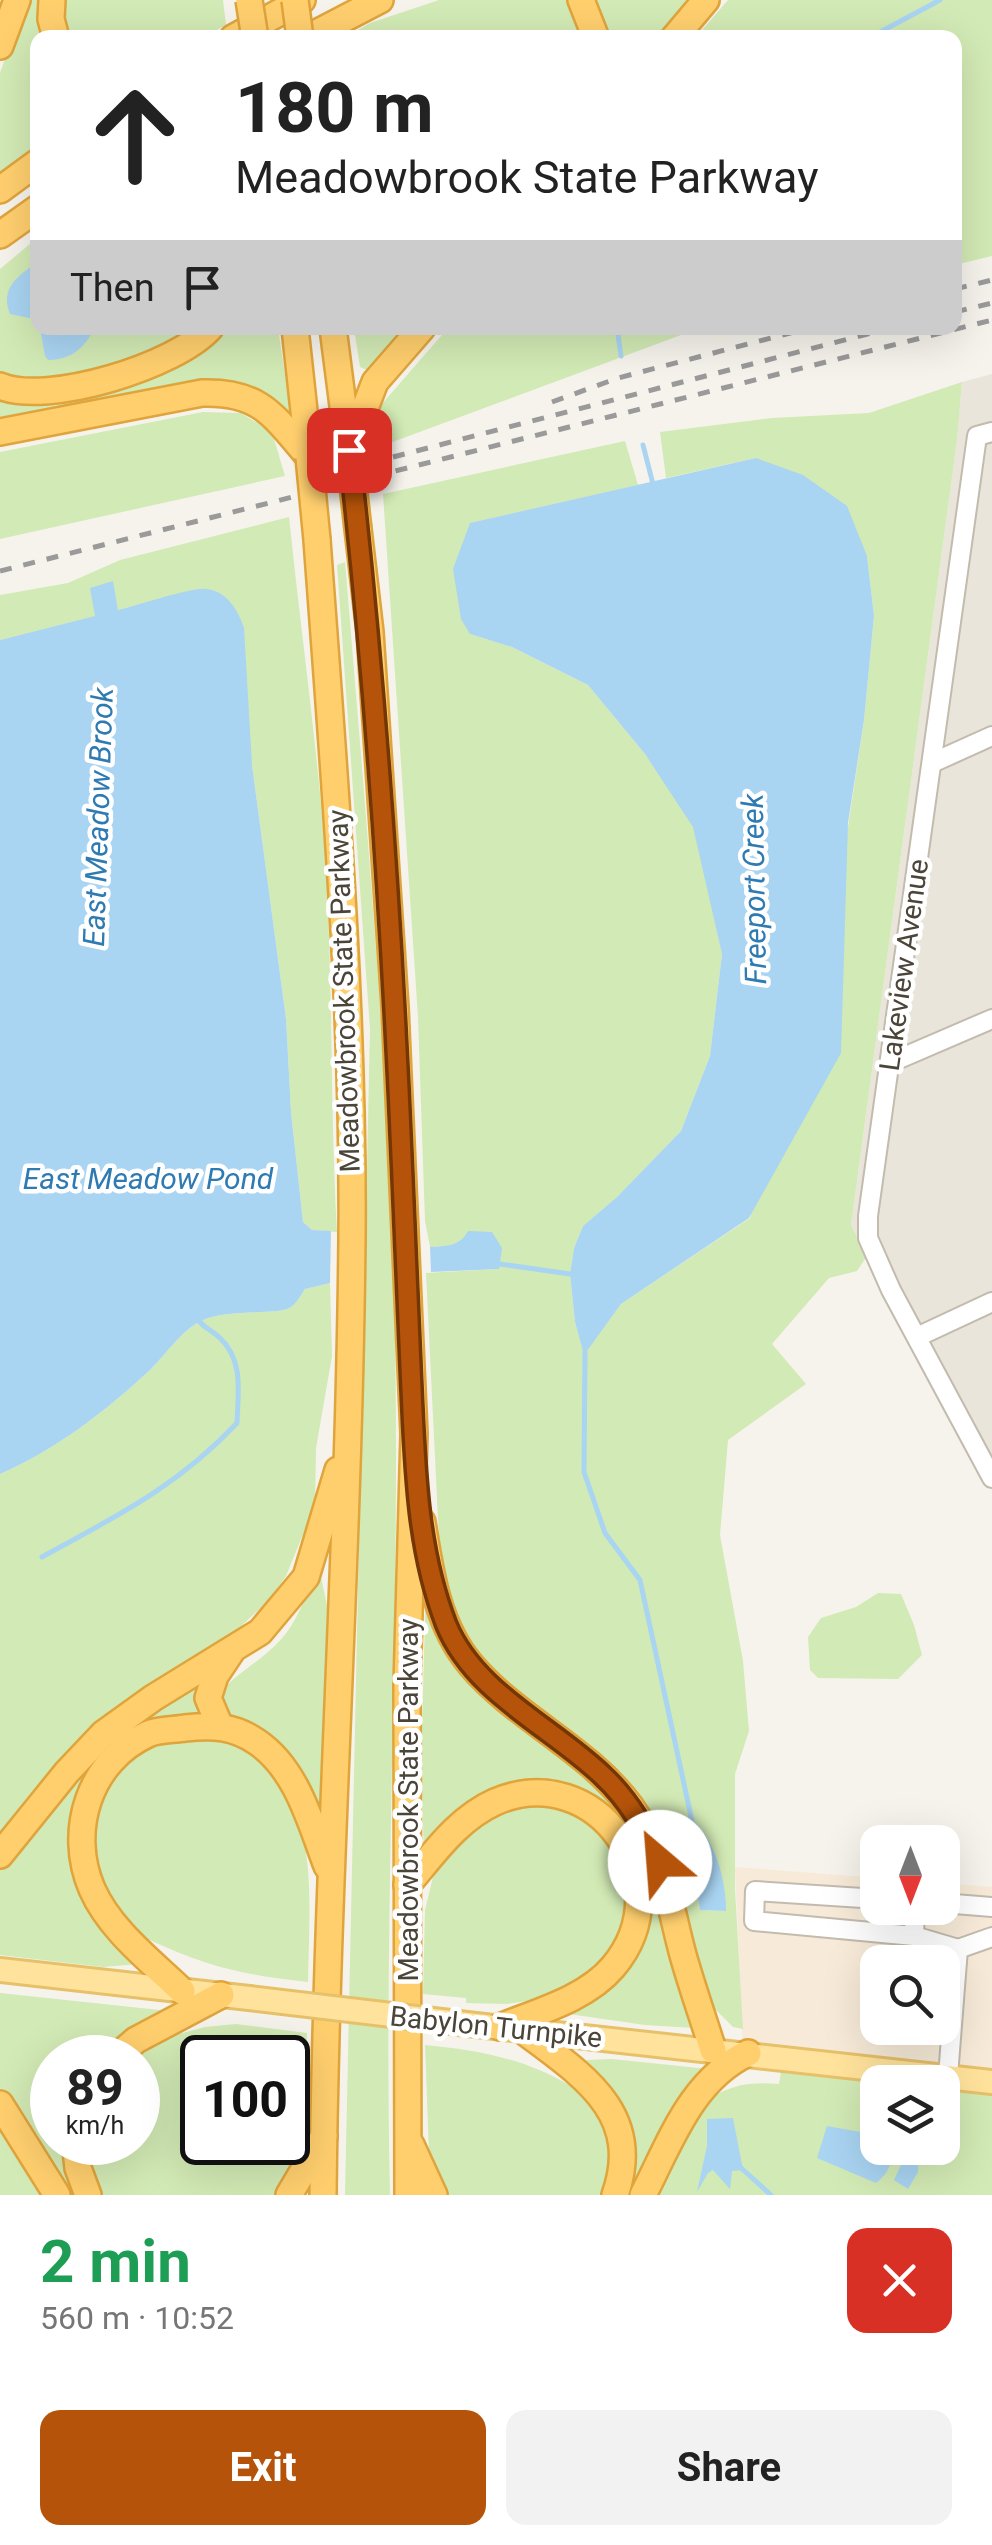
<!DOCTYPE html>
<html lang="en">
<head>
<meta charset="utf-8">
<style>
	:root { --surface:#fff; --page:#f2f2f2; --text:#222; --muted:#767676; --accent:#b45309 }
	body { margin:0; font-family:Roboto,sans-serif; background:var(--page); color:var(--text); height:100vh; display:flex; flex-direction:column; font-size:38px; white-space:nowrap }
	* { box-sizing:border-box; margin:0 }
	p { font-size:32px; color:var(--muted) }
	.icon { flex:none; width:55px; height:55px; fill:none; stroke:currentColor; stroke-width:2; stroke-linecap:round; stroke-linejoin:round }
	.map { position:relative; height:2195px; overflow:hidden }
	.panel { display:flex; flex-direction:column; background:var(--surface); flex:1 }
	.panel>* { flex:none }
	.top-card { position:absolute; left:30px; top:30px; width:932px; height:305px; border-radius:20px; box-shadow:0 10px 40px #0002; background:#fff; color:var(--text); overflow:hidden }
	.needle { width:65px; rotate:180deg }
	.controls { position:absolute; left:860px; top:1825px; display:grid; gap:20px }
	.controls a { display:grid; place-items:center; width:100px; height:100px; border-radius:20px; background:var(--surface); box-shadow:0 10px 40px #0002; font-size:50px }
	.speed { position:absolute; left:30px; top:2035px; display:flex; gap:20px; font-size:50px; font-weight:700; text-align:center }
	.speed>* { display:grid; place-content:center; width:130px; height:130px; border-radius:50%; background:var(--surface); box-shadow:0 10px 40px #0002; line-height:1 }
	.speed small { font-size:25px; font-weight:400 }
	.speed .limit { border:5px solid #111; border-radius:15px; background:#fff; color:#111 }
	.pin { position:absolute; display:grid; place-items:center; width:85px; height:85px; color:#fff; margin:-42px; border-radius:20px; box-shadow:0 5px 15px #0006 }
	.me { position:absolute; width:110px; margin:-55px; rotate:333deg; stroke-linejoin:round; filter:drop-shadow(0 0 8px #0008) }
	.turn { display:flex; align-items:center; gap:35px; height:210px; padding:0 40px; font-size:45px }
	.turn .icon { width:130px; height:130px; stroke-width:2.5 }
	.turn b { display:block; font-size:70px; line-height:85px }
	.then { display:flex; align-items:center; height:95px; padding:0 40px; background:#0003; gap:20px; font-size:38px }
	.round { display:grid; place-items:center; flex:none; width:105px; height:105px; border-radius:20px; background:var(--page) }
	.head { display:flex; align-items:center; justify-content:space-between; height:170px; padding:0 40px }
	h1 { font-size:60px; font-weight:700; line-height:75px; color:#1e9e55 }
	.button { display:flex; gap:20px; margin-top:auto; padding:20px 40px }
	.button a { flex:1; height:115px; border-radius:20px; background:var(--accent); color:#fff; font-size:40px; font-weight:700; line-height:115px; text-align:center }
	.button a+a { background:var(--page); color:var(--text) }
	.map>svg:first-child { display:block }
	.residential { fill:#eae5da }
	.commercial { fill:#f7ead8; fill-rule:evenodd }
	.green { fill:#d2eab5; fill-rule:evenodd }
	.water { fill:#a9d4f2 }
	.lines { fill:none; stroke-linecap:round; stroke-linejoin:round }
	.stream { stroke:#a9d4f2; stroke-width:5 }
	.minor-casing { stroke:#c2bbae; stroke-width:22 }
	.major-casing { stroke:#e6c16a; stroke-width:28 }
	.highway-casing { stroke:#e0a43c; stroke-width:30 }
	.minor { stroke:#fff; stroke-width:18 }
	.major { stroke:#ffe39c; stroke-width:22 }
	.highway { stroke:#ffcf6e; stroke-width:25 }
	.rail { stroke:#9a9a9a; stroke-width:5; stroke-dasharray:12 12; stroke-linecap:butt }
	.major-bridge-casing { stroke:#e6c16a; stroke-width:28; stroke-linecap:butt }
	.highway-bridge-casing { stroke:#e0a43c; stroke-width:30; stroke-linecap:butt }
	.major-bridge { stroke:#ffe39c; stroke-width:22 }
	.highway-bridge { stroke:#ffcf6e; stroke-width:25 }
	.route-casing { stroke:#753606; stroke-width:25 }
	.route { stroke:#b45309; stroke-width:18 }
	.labels { text-anchor:middle; dominant-baseline:central; stroke-width:9; stroke-linejoin:round; paint-order:stroke }
	.street-label { font-size:28px; fill:#4b4439; stroke:#fff }
	.water-label { font-size:30px; font-style:italic; fill:#2e7ab2; stroke:#fff }
</style>
</head>
<body>
<div class="map">
<svg width="992" height="2195" viewBox="0 0 992 2195">
	<rect width="100%" height="100%" fill="#f6f3ec"/>
	<polygon class="residential" points="992,374 992,1490 851,1225 957,440 962,382"/>
	<path class="commercial" d="M 735,1867 L 877,1878 L 878,1908 L 942,1908 L 943,1883 L 992,1887 L 992,2080 L 743,2050 ZM 878,1962 L 942,1962 L 942,2028 L 878,2028 Z"/>
	<g class="green">
		<polygon points="26,0 46,0 47,37 38,38 37,147 0,175 0,73"/>
		<polygon points="60,0 223,0 226,25 204,37 64,38"/>
		<polygon points="439,0 569,0 576,8 587,38 344,38 370,23"/>
		<polygon points="589,0 695,0 663,38 603,37"/>
		<polygon points="728,0 992,0 992,256 955,265 955,38 696,37"/>
		<polygon points="37,238 38,328 196,328 134,366 40,382 0,377 0,269"/>
		<path d="M 224,328 L 278,328 L 293,428 L 255,394 L 0,424 L 0,397 C 79,389 168,395 224,328 Z"/>
		<polygon points="354,328 409,328 369,371 360,367"/>
		<polygon points="448,328 700,328 379,447 381,405"/>
		<path d="M 962,382 L 957,440 L 851,1225 L 867,1256 L 857,1271 L 829,1278 L 772,1344 L 806,1384 L 728,1440 L 720,1535 L 743,1661 L 749,1731 L 735,1774 L 735,1890 L 743,2029 L 733,2027 L 711,2005 L 654,1821 L 488,1673 L 454,1615 L 439,1539 L 426,1273 L 499,1269 L 464,1240 L 452,1246 L 430,1247 L 425,1221 L 418,1017 L 383,494 L 625,441 L 638,485 L 471,523 L 470,634 L 512,647 L 588,685 L 645,754 L 696,827 L 722,954 L 710,1056 L 681,1131 L 617,1197 L 583,1226 L 574,1248 L 570,1274 L 575,1322 L 584,1354 L 621,1304 L 750,1218 L 848,827 L 864,720 L 874,616 L 867,556 L 756,458 L 666,478 L 660,432 L 772,418 L 869,413 ZM 689,1845 L 726,1910 L 725,1911 L 700,1910 Z"/>
		<polygon points="203,412 241,413 272,432 285,476 0,539 0,452"/>
		<path d="M 289,517 C 301,633 318,750 326,866 C 333,988 330,1110 337,1232 L 312,1230 L 303,1222 L 291,1112 L 286,1019 L 252,765 L 206,589 L 118,610 L 112,581 L 96,616 L 0,640 L 0,595 L 68,583 L 120,560 Z"/>
		<path d="M 345,562 C 365,805 387,1048 394,1292 C 402,1593 383,1894 390,2195 L 345,2195 L 370,1029 L 337,565 Z"/>
		<path d="M 330,1283 L 332,1356 L 316,1448 L 315,1505 L 286,1576 L 268,1601 L 223,1643 L 0,1842 L 0,1474 C 57,1449 106,1411 151,1369 C 166,1354 182,1330 201,1321 C 227,1308 278,1316 291,1307 C 297,1303 301,1295 305,1289 Z"/>
		<path d="M 319,1567 L 327,1606 L 321,1835 L 309,1798 L 218,1711 L 217,1696 C 237,1671 268,1658 287,1632 C 301,1614 308,1587 319,1567 Z"/>
		<path d="M 426,1585 L 449,1655 L 619,1802 L 646,1847 L 694,2028 L 645,2025 L 555,2012 C 577,1999 604,1988 624,1972 C 657,1947 650,1894 642,1859 L 539,1786 L 424,1856 L 421,1761 Z"/>
		<polygon points="878,1593 901,1594 914,1625 922,1655 898,1679 818,1678 810,1670 808,1637 821,1618 856,1607"/>
		<polygon points="202,1681 207,1718 162,1720 72,1818 140,1964 103,1967 0,1955 0,1870 97,1753 159,1707"/>
		<path d="M 176,1733 C 191,1734 209,1732 223,1737 C 325,1773 309,1895 308,1982 C 245,1975 207,1967 150,1940 L 144,1947 L 111,1907 L 91,1856 L 98,1796 L 132,1755 Z"/>
		<polygon points="552,1805 589,1820 616,1845 631,1891 628,1931 601,1971 542,1999 507,2004 466,2003 466,1998 423,1994 425,1910 433,1877 459,1837 503,1808"/>
		<polygon points="0,1993 169,2011 106,2057 52,2058 52,2142 69,2143 79,2195 68,2195 0,2088"/>
		<path d="M 236,2024 L 307,2033 L 304,2117 L 286,2186 L 279,2195 L 100,2195 L 92,2183 L 86,2143 L 138,2142 L 138,2058 L 129,2057 L 174,2028 L 179,2034 L 205,2027 ZM 202,2058 L 288,2058 L 288,2142 L 202,2142 Z"/>
		<path d="M 425,2045 C 477,2050 523,2058 569,2085 L 575,2081 C 617,2128 615,2134 606,2195 L 443,2195 L 429,2153 Z"/>
		<path d="M 784,2055 L 992,2080 L 992,2195 L 655,2195 C 686,2131 695,2076 779,2084 ZM 878,2082 L 942,2082 L 942,2148 L 878,2148 Z"/>
		<path d="M 612,2059 L 708,2069 L 635,2195 L 624,2195 C 647,2143 611,2108 583,2067 L 587,2060 Z"/>
		<polygon points="0,2121 46,2195 0,2195"/>
	</g>
	<g class="water">
		<path d="M 37,262 L 37,324 L 34,319 L 10,314 C 0,288 17,277 37,262 Z"/>
		<path d="M 40,328 L 94,328 C 85,348 71,360 48,360 L 45,356 Z"/>
		<polygon points="756,458 803,475 847,506 867,556 874,616 864,720 848,823 841,1053 749,1218 621,1304 584,1355 575,1322 570,1274 574,1248 583,1226 617,1197 681,1131 710,1056 722,954 693,827 645,754 588,685 512,647 470,634 461,619 453,569 470,523"/>
		<path d="M 113,581 L 118,610 C 137,606 191,587 206,589 C 227,591 238,610 244,628 L 252,765 L 286,1019 L 291,1112 L 303,1222 L 312,1230 L 331,1231 L 330,1283 L 305,1289 C 301,1295 297,1303 291,1307 C 278,1316 227,1308 201,1321 C 182,1330 166,1354 151,1369 C 106,1411 57,1449 0,1474 L 0,640 L 95,616 L 90,588 Z"/>
		<path d="M 468,1231 L 492,1232 L 502,1248 L 499,1269 L 431,1272 L 430,1247 C 445,1246 460,1247 468,1231 Z"/>
		<path d="M 691,1818 C 715,1839 726,1880 726,1911 L 700,1910 L 689,1844 Z"/>
		<polygon points="733,2118 743,2170 732,2171 730,2189 713,2170 708,2173 697,2192 707,2146 707,2119"/>
		<path d="M 827,2126 L 877,2135 L 878,2148 L 893,2148 C 893,2162 888,2174 876,2183 L 817,2158 Z"/>
		<polygon points="903,2149 919,2149 918,2172 908,2189 894,2180 901,2165"/>
	</g>
	<g class="lines">
		<g class="stream">
			<polyline points="869,38 940,0"/>
			<polyline points="617,328 621,356"/>
			<polyline points="643,445 653,484"/>
			<polyline points="493,1263 570,1274"/>
			<polyline points="585,1352 584,1472 605,1533 640,1580 692,1821"/>
			<path d="M 42,1557 C 117,1516 178,1486 237,1423 C 238,1392 244,1361 220,1338 C 211,1329 201,1327 196,1316"/>
			<polyline points="740,2167 771,2195"/>
		</g>
		<g class="minor-casing">
			<g id="minor">
				<polyline points="992,432 977,436 868,1216 868,1238 891,1290 992,1478"/>
				<polyline points="932,763 992,736"/>
				<polyline points="892,1062 992,1019"/>
				<polyline points="917,1337 992,1302"/>
				<polyline points="878,1899 755,1891 754,1921 914,1936 958,1949 948,2076"/>
				<polyline points="942,1903 992,1907"/>
				<polyline points="914,1936 915,1908"/>
				<polyline points="958,1949 992,1937"/>
			</g>
		</g>
		<g class="major-casing">
			<g id="major">
				<polyline points="0,1970 249,1998"/>
				<polyline points="467,2024 992,2082"/>
			</g>
		</g>
		<g class="highway-casing">
			<g id="highway">
				<polyline points="52,0 51,19 56,38"/>
				<polyline points="581,0 596,38"/>
				<polyline points="233,38 302,0"/>
				<polyline points="307,38 380,0"/>
				<polyline points="674,38 706,0"/>
				<polyline points="0,46 17,0"/>
				<polyline points="0,190 38,162"/>
				<polyline points="0,235 38,208"/>
				<polyline points="295,328 309,457"/>
				<polyline points="333,328 348,445"/>
				<path d="M 0,386 C 47,406 176,366 210,328"/>
				<path d="M 0,432 L 202,393 C 260,391 274,416 309,457"/>
				<polyline points="349,450 375,382 422,328"/>
				<polyline points="358,529 370,632 395,1007 414,1434 407,1686 408,2195"/>
				<path d="M 317,540 C 334,773 354,1005 352,1238 C 349,1557 326,1876 323,2195"/>
				<path d="M 422,1522 C 430,1572 437,1625 471,1665 C 517,1719 587,1748 630,1806 C 663,1851 669,1903 683,1955 C 692,1987 703,2018 713,2050"/>
				<polyline points="219,1724 208,1698 215,1676 231,1652"/>
				<polyline points="0,1855 67,1772 103,1734 153,1698 260,1632 306,1577 338,1470"/>
				<path d="M 407,1885 C 433,1855 457,1819 495,1802 C 596,1758 684,1883 613,1967 C 586,1999 537,2012 500,2027"/>
				<path d="M 182,1991 C 151,1961 110,1930 92,1889 C 67,1831 89,1761 148,1734 C 159,1729 174,1730 185,1728 C 213,1725 234,1726 257,1742 C 297,1769 311,1824 327,1866"/>
				<path d="M 525,2032 C 582,2075 644,2113 615,2195"/>
				<polyline points="115,2058 136,2040 221,1995"/>
				<polyline points="0,2104 57,2195"/>
				<polyline points="75,2142 78,2168 88,2195"/>
				<polyline points="411,2145 434,2195"/>
				<polyline points="289,2195 324,2136"/>
				<path d="M 643,2195 C 670,2143 691,2080 748,2053"/>
			</g>
		</g>
		<use href="#minor" class="minor"/>
		<use href="#major" class="major"/>
		<use href="#highway" class="highway"/>
		<g class="rail">
			<polyline points="955,289 992,280"/>
			<polyline points="955,312 992,303"/>
			<polyline points="552,402 618,378 809,328"/>
			<polyline points="393,457 891,328"/>
			<polyline points="0,571 992,320"/>
		</g>
		<g class="major-bridge-casing">
			<polyline id="major-bridge" points="249,1998 467,2024"/>
		</g>
		<g class="highway-bridge-casing">
			<g id="highway-bridge">
				<polyline points="249,0 255,38"/>
				<polyline points="295,0 300,38"/>
				<polyline points="349,450 358,529"/>
				<polyline points="309,457 317,540"/>
			</g>
		</g>
		<use href="#major-bridge" class="major-bridge"/>
		<use href="#highway-bridge" class="highway-bridge"/>
	</g>
	<g class="lines">
		<g class="route-casing">
			<path id="route" d="M 349,450 C 376,688 392,927 402,1167 C 405,1237 408,1308 411,1378 C 415,1461 416,1546 446,1624 C 474,1693 551,1726 602,1775 C 629,1800 645,1829 660,1862"/>
		</g>
		<use href="#route" class="route"/>
	</g>
	<g class="labels">
		<g class="street-label">
			<text transform="translate(904 965) rotate(-82)">Lakeview Avenue</text>
			<text transform="translate(344 991) rotate(-92)">Meadowbrook State Parkway</text>
			<text transform="translate(408 1800) rotate(-90)">Meadowbrook State Parkway</text>
			<text transform="translate(496 2027) rotate(6)">Babylon Turnpike</text>
		</g>
		<g class="water-label">
			<text transform="translate(98 817) rotate(-88)">East Meadow Brook</text>
			<text transform="translate(754 889) rotate(-91)">Freeport Creek</text>
			<text x="148" y="1178">East Meadow Pond</text>
		</g>
	</g>
</svg>
<div class="controls">
<a><svg class="needle" viewBox="-14 -14 28 28"><path d="M0-13l5 13h-10z" fill="#e53935"/><path d="M0 13l5-13h-10z" fill="#767676"/></svg></a>
<a><svg class="icon" aria-label="search" viewBox="0 0 24 24"><circle cx="10" cy="10" r="6"/><path d="M15 15l6 6"/></svg></a>
<a><svg class="icon" aria-label="layers" viewBox="0 0 24 24"><path d="M12 4l9 5-9 5-9-5zM3 14l9 5 9-5"/></svg></a>
</div>
<div class="speed"><div>89<small>km/h</small></div><div class="limit">100</div></div>
<div class="pin" style="left:349px;top:450px;background:#d93025"><svg class="icon" aria-label="arrive" viewBox="0 0 24 24"><path d="M6 21V4h12l-3 4 3 4H6"/></svg></div>
<svg class="me" style="left:660px;top:1862px" viewBox="-20 -20 40 40"><circle r="19" fill="#fff"/><path d="M0-13L10 11 0 6-10 11z" fill="#b45309"/></svg>
<div class="top-card">
<div class="turn"><svg class="icon" aria-label="ahead" viewBox="0 0 24 24"><path d="M12 20V5M6 11l6-6 6 6"/></svg><div><b>180 m</b>Meadowbrook State Parkway</div></div>
<div class="then">Then<svg class="icon" aria-label="arrive" viewBox="0 0 24 24"><path d="M6 21V4h12l-3 4 3 4H6"/></svg></div>
</div>
</div>
<section class="panel">
<div class="head"><div><h1>2 min</h1><p>560 m · 10:52</p></div><a class="round" style="background:#d93025;color:#fff"><svg class="icon" aria-label="close" viewBox="0 0 24 24"><path d="M6 6l12 12M18 6L6 18"/></svg></a></div>
<div class="button"><a>Exit</a><a>Share</a></div>
</section>
</body>
</html>
